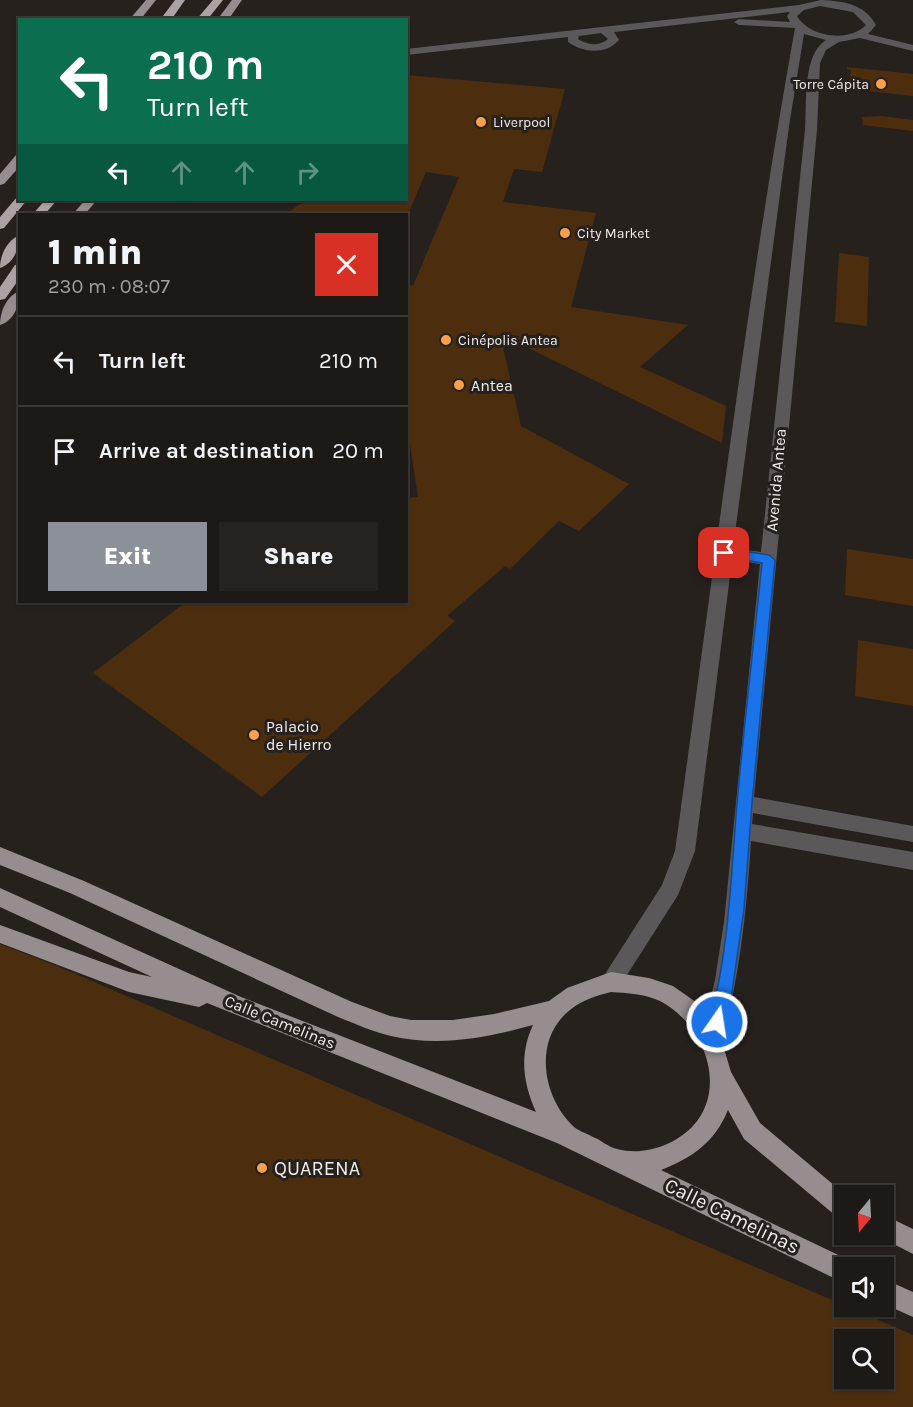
<!DOCTYPE html>
<html lang="en">
<head>
<meta charset="utf-8">
<style>
	:root { --surface:#1d1916; --page:#25221f; --text:#f1f3f6; --muted:#a0a0a1; --line:#3b3835; --accent:#8c9099 }
	body { margin:0; font-family:Karla,sans-serif; background:var(--page); color:var(--text); height:100vh; display:flex; flex-direction:column; font-size:22px; white-space:nowrap }
	* { box-sizing:border-box; margin:0 }
	p { font-size:20px; color:var(--muted) }
	.icon { flex:none; width:33px; height:33px; fill:none; stroke:currentColor; stroke-width:2; stroke-linecap:round; stroke-linejoin:round }
	.map { position:relative; flex:1; overflow:hidden }
	.panel { position:absolute; left:18px; top:213px; width:390px; height:390px; display:flex; flex-direction:column; background:var(--surface); border-radius:0px; box-shadow:0 2px 4px #0004,0 0 0 2px var(--line) }
	.panel>* { flex:none }
	.top-card { position:absolute; left:18px; top:18px; width:390px; height:183px; border-radius:0px; box-shadow:0 2px 4px #0004,0 0 0 2px var(--line); background:#0b6e4f; color:#fff; overflow:hidden }
	.needle { width:39px; rotate:198deg }
	.tools { position:absolute; left:834px; top:1185px; display:grid; gap:12px }
	.tools a { display:grid; place-items:center; width:60px; height:60px; border-radius:0px; background:var(--surface); box-shadow:0 2px 4px #0004,0 0 0 2px var(--line); font-size:30px }
	.pin { position:absolute; display:grid; place-items:center; width:51px; height:51px; color:#fff; margin:-26px; border-radius:12px; box-shadow:0 3px 9px #0006 }
	.me { position:absolute; width:66px; margin:-33px; rotate:13deg; stroke-linejoin:round; filter:drop-shadow(0 0 4px #0008) }
	.turn { display:flex; align-items:center; gap:21px; height:126px; padding:0 30px; font-size:27px }
	.turn .icon { width:78px; height:78px; stroke-width:2.5 }
	.turn b { display:block; font-size:42px; line-height:51px }
	.lanes { display:flex; align-items:center; height:57px; padding:0 30px; background:#0003; justify-content:center; gap:30px; direction:ltr }
	.lanes .off { opacity:.35 }
	.round { display:grid; place-items:center; flex:none; width:63px; height:63px; border-radius:0px; background:var(--page) }
	.overview { display:flex; align-items:center; justify-content:space-between; height:102px; padding:0 30px }
	h1 { font-size:36px; font-weight:800; line-height:45px }
	.primary-button { display:flex; gap:12px; margin-top:auto; padding:12px 30px }
	.primary-button a { flex:1; height:69px; border-radius:0px; background:var(--accent); color:#fff; font-size:24px; font-weight:800; line-height:69px; text-align:center }
	.primary-button a+a { background:var(--page); color:var(--text) }
	ul { padding:0; list-style:none }
	li { display:flex; align-items:center; gap:18px; height:90px; padding:0 30px; border-top:2px solid var(--line) }
	li div { flex:1 }
	li b { display:block; font-size:22px }
	li em { font-style:normal }
	.map>svg:first-child { display:block }
	.building { fill:#4c2e0f; fill-rule:evenodd }
	.lines { fill:none; stroke-linecap:round; stroke-linejoin:round }
	.minor { fill:#5c5859; fill-rule:evenodd }
	.major { fill:#958d8e; fill-rule:evenodd }
	.highway { fill:#aba2a4; fill-rule:evenodd }
	.route { fill:#1a73e8; stroke:#114b97; stroke-width:1.5 }
	.poi-dot { fill:#f9a04d; stroke:#27211e; stroke-width:2 }
	.labels { text-anchor:middle; dominant-baseline:central; stroke-width:6; stroke-linejoin:round; paint-order:stroke }
	.far-poi-label { font-size:14px; fill:#f1edea; stroke:#27211e; text-anchor:start }
	.poi-label { font-size:16px; fill:#f1edea; stroke:#27211e; text-anchor:start }
	.street-label { font-size:16px; fill:#f1edea; stroke:#27211e }
	.near-poi-label { font-size:20px; fill:#f1edea; stroke:#27211e; text-anchor:start }
	.near-street-label { font-size:20px; fill:#f1edea; stroke:#27211e }
</style>
</head>
<body>
<div class="map">
<svg width="913" height="1407" viewBox="0 0 913 1407">
	<rect width="100%" height="100%" fill="#27211e"/>
	<g class="building">
		<polygon points="847,67 913,74 913,96 849,89 851,70 847,69"/>
		<polygon points="406,75 565,89 542,172 514,169 503,202 596,213 571,307 688,325 640,367 726,406 722,443 500,334 521,426 629,484 579,531 559,521 510,569 505,566 447,616 455,621 262,797 93,673 186,602 406,602 406,498 418,497 406,418 406,310 411,308 406,306 406,283 413,286 459,177 426,172 408,214 286,214 306,200 406,200"/>
		<polygon points="882,116 913,120 913,131 863,125 862,117"/>
		<polygon points="839,253 869,257 867,326 835,322"/>
		<polygon points="847,549 913,559 913,606 845,595"/>
		<polygon points="858,640 913,649 913,706 855,696"/>
		<path d="M 0,944 L 57,966 L 913,1335 L 913,1407 L 0,1407 ZM 844,1340 L 884,1340 L 884,1378 L 844,1378 Z"/>
	</g>
	<g class="lines">
		<path class="minor" d="M 821,0 C 843,1 865,4 876,25 L 868,34 L 913,45 L 913,51 L 860,38 L 839,42 L 826,50 L 820,63 L 817,130 L 754,797 L 913,826 L 913,842 L 753,813 L 752,824 L 913,852 L 913,870 L 751,841 C 747,908 740,973 723,1038 L 720,1045 L 712,1048 L 704,1045 L 701,1038 L 715,980 L 724,922 L 760,564 L 732,560 L 695,851 L 678,895 L 618,989 L 611,992 L 604,989 L 600,982 L 662,885 L 675,851 C 713,576 746,301 795,28 L 739,25 L 734,22 L 739,19 L 790,22 L 787,16 L 790,12 L 614,32 L 619,40 C 606,55 584,53 568,42 L 568,37 L 406,55 L 406,49 L 799,5 ZM 820,6 L 853,12 L 866,25 C 849,43 809,37 797,16 L 804,10 ZM 601,33 L 608,39 C 598,47 588,45 578,39 L 579,36 ZM 804,34 L 826,40 C 802,55 807,104 805,130 L 761,552 L 733,548 L 789,126 Z"/>
		<g class="major">
			<polygon points="146,0 156,0 140,20 129,20"/>
			<polygon points="232,0 242,0 228,20 217,20"/>
			<polygon points="16,155 20,155 20,166 4,184 0,185 0,174"/>
			<polygon points="85,200 97,200 85,214 73,214"/>
			<path d="M 20,291 C 20,304 14,321 0,325 C 0,312 6,296 20,291 Z"/>
			<path d="M 0,847 L 84,881 L 352,1002 L 390,1016 L 411,1020 L 453,1020 L 494,1014 L 549,1001 L 567,988 L 611,972 L 649,978 L 673,986 L 700,1005 L 710,1019 L 722,1042 L 731,1072 L 760,1123 L 847,1196 L 844,1196 L 844,1220 L 836,1216 L 744,1139 L 728,1110 C 715,1142 692,1158 661,1170 L 853,1262 L 855,1268 L 844,1268 L 844,1283 L 557,1143 L 207,1003 L 199,1007 L 129,992 L 0,943 L 0,925 L 129,972 L 152,977 L 0,907 L 0,888 L 241,997 L 536,1112 C 523,1083 519,1055 533,1025 C 486,1038 439,1047 391,1036 C 373,1032 356,1024 338,1017 L 70,893 L 0,865 ZM 611,992 C 627,993 645,994 660,1001 C 704,1024 729,1088 692,1127 C 673,1146 643,1156 617,1149 C 608,1147 601,1140 593,1137 C 586,1133 578,1131 573,1126 C 542,1096 533,1039 570,1010 C 582,1000 596,996 611,992 Z"/>
			<polygon points="884,1215 913,1229 913,1254 876,1235 884,1234"/>
			<polygon points="884,1279 913,1292 913,1317 884,1304"/>
		</g>
		<g class="highway">
			<polygon points="175,0 185,0 171,20 160,20"/>
			<polygon points="213,0 223,0 207,20 196,20"/>
			<polygon points="17,197 27,200 4,228 0,229 0,217"/>
			<polygon points="45,200 57,200 45,214 33,214"/>
			<path d="M 20,235 C 20,248 13,264 0,268 C 0,255 7,240 20,235 Z"/>
			<polygon points="20,264 20,278 5,299 0,300 0,287 15,265"/>
		</g>
	</g>
	<path class="route" d="M 724,548 L 769,555 L 775,560 L 752,803 L 744,909 L 730,1006 L 723,1027 L 717,1030 L 711,1027 L 709,1022 C 729,955 731,874 737,804 C 744,724 754,643 762,563 L 719,556 L 718,553 Z"/>
	<g class="poi-dot">
		<circle cx="881" cy="84" r="6"/>
		<circle cx="481" cy="122" r="6"/>
		<circle cx="565" cy="233" r="6"/>
		<circle cx="446" cy="340" r="6"/>
		<circle cx="459" cy="385" r="6"/>
		<circle cx="254" cy="735" r="6"/>
		<circle cx="262" cy="1168" r="6"/>
	</g>
	<g class="labels">
		<g class="far-poi-label">
			<text x="869" y="84" text-anchor="end">Torre Cápita</text>
			<text x="493" y="122">Liverpool</text>
			<text x="577" y="233">City Market</text>
			<text x="458" y="340">Cinépolis Antea</text>
		</g>
		<g class="poi-label">
			<text x="471" y="385">Antea</text>
			<text x="266" y="726">Palacio<tspan x="266" dy="18">de Hierro</tspan></text>
		</g>
		<g class="street-label">
			<text transform="translate(776 480) rotate(-85)">Avenida Antea</text>
			<text transform="translate(280 1022) rotate(22)">Calle Camelinas</text>
		</g>
		<g class="near-poi-label">
			<text x="274" y="1168">QUARENA</text>
		</g>
		<g class="near-street-label">
			<text transform="translate(732 1216) rotate(26)">Calle Camelinas</text>
		</g>
	</g>
</svg>
<div class="tools">
<a><svg class="needle" viewBox="-14 -14 28 28"><path d="M0-13l5 13h-10z" fill="#e53935"/><path d="M0 13l5-13h-10z" fill="#a0a0a1"/></svg></a>
<a><svg class="icon" aria-label="sound" viewBox="0 0 24 24"><path d="M4 9h4l5-4v14l-5-4H4zM17 9q2 3 0 6"/></svg></a>
<a><svg class="icon" aria-label="search" viewBox="0 0 24 24"><circle cx="10" cy="10" r="6"/><path d="M15 15l6 6"/></svg></a>
</div>
<div class="pin" style="left:724px;top:553px;background:#d93025"><svg class="icon" aria-label="arrive" viewBox="0 0 24 24"><path d="M6 21V4h12l-3 4 3 4H6"/></svg></div>
<svg class="me" style="left:717px;top:1022px" viewBox="-20 -20 40 40"><circle r="17" fill="#1a73e8" stroke="#fff" stroke-width="3"/><path d="M0-11L8 9 0 5-8 9z" fill="#fff"/></svg>
<div class="top-card">
<div class="turn"><svg class="icon" aria-label="left" viewBox="0 0 24 24"><path d="M17 20v-9H6M10 6l-5 5 5 5"/></svg><div><b>210 m</b>Turn left</div></div>
<div class="lanes"><svg class="icon" aria-label="left" viewBox="0 0 24 24"><path d="M17 20v-9H6M10 6l-5 5 5 5"/></svg><svg class="icon off" aria-label="ahead" viewBox="0 0 24 24"><path d="M12 20V5M6 11l6-6 6 6"/></svg><svg class="icon off" aria-label="ahead" viewBox="0 0 24 24"><path d="M12 20V5M6 11l6-6 6 6"/></svg><svg class="icon off" aria-label="right" viewBox="0 0 24 24"><path d="M7 20v-9h11M14 6l5 5-5 5"/></svg></div>
</div>
<section class="panel">
<div class="overview"><div><h1>1 min</h1><p>230 m · 08:07</p></div><a class="round" style="background:#d93025;color:#fff"><svg class="icon" aria-label="close" viewBox="0 0 24 24"><path d="M6 6l12 12M18 6L6 18"/></svg></a></div>
<ul>
<li><svg class="icon" aria-label="left" viewBox="0 0 24 24"><path d="M17 20v-9H6M10 6l-5 5 5 5"/></svg><div><b>Turn left</b></div><em>210 m</em></li>
<li><svg class="icon" aria-label="arrive" viewBox="0 0 24 24"><path d="M6 21V4h12l-3 4 3 4H6"/></svg><div><b>Arrive at destination</b></div><em>20 m</em></li>
</ul>
<div class="primary-button"><a>Exit</a><a>Share</a></div>
</section>
</div>
</body>
</html>
